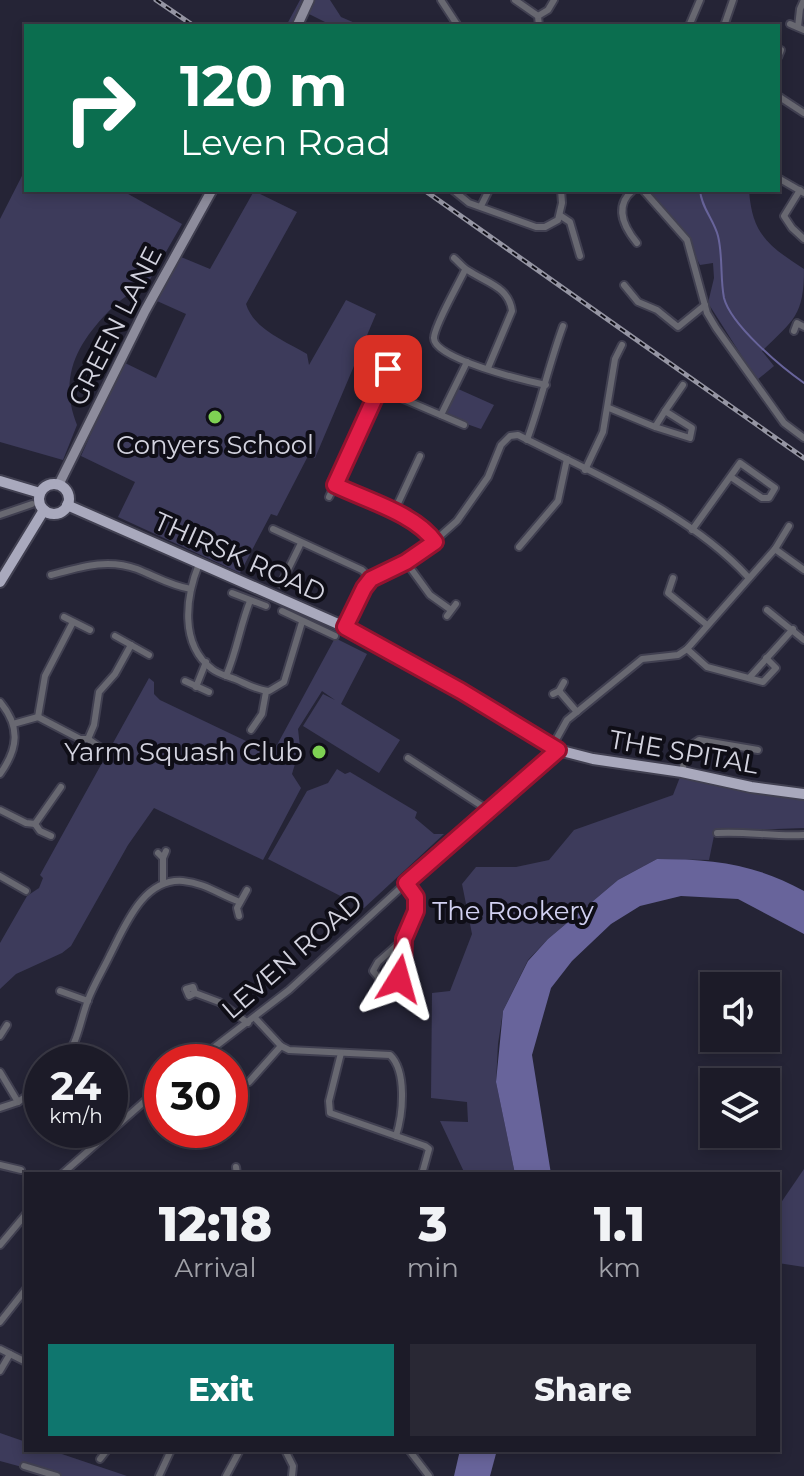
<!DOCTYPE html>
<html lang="en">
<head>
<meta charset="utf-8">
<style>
	:root { --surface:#1c1b28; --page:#292834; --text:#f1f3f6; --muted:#a0a1a8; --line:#3a3945; --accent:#0f766e }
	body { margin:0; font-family:Montserrat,sans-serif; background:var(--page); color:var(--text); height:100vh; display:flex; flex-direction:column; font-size:30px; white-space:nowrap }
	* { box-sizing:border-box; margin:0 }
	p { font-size:26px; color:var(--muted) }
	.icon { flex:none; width:44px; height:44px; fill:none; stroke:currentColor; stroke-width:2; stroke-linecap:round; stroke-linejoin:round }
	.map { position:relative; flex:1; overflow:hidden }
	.side { position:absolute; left:24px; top:1172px; width:756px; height:280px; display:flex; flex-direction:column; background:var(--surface); border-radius:0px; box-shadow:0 4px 12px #0003,0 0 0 2px var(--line) }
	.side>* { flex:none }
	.hud { position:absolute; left:24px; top:24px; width:756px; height:168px; border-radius:0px; box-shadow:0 4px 12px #0003,0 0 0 2px var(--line); background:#0b6e4f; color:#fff; overflow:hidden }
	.buttons { position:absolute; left:700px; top:972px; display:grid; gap:16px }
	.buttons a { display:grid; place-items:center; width:80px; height:80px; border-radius:0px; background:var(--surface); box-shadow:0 4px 12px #0003,0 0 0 2px var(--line); font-size:40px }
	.speed { position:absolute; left:24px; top:1044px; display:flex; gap:16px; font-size:40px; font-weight:700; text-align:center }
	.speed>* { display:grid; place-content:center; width:104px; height:104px; border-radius:50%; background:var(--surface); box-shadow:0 4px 12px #0003,0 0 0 2px var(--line); line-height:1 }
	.speed small { font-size:20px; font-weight:400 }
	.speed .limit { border:12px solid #d22; background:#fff; color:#111 }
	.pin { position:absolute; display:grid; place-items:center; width:68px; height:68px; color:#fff; margin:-34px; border-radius:16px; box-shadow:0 4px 12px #0006 }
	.me { position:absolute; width:88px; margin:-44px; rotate:8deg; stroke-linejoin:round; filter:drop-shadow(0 0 6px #0008) }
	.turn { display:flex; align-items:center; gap:28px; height:168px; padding:0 24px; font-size:36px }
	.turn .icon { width:104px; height:104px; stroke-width:2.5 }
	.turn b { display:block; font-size:56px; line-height:68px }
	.eta { display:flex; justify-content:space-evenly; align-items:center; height:136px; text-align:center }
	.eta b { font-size:48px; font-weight:800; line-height:56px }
	.action { display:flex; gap:16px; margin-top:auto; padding:16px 24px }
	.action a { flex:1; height:92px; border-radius:0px; background:var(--accent); color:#fff; font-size:32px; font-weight:800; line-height:92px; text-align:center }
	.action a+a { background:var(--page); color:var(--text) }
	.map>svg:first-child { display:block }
	.green { fill:#3d3b5b }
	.water { fill:#68649b }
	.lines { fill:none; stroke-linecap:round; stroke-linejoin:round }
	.stream { stroke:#68649b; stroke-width:2 }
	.minor-casing { stroke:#414051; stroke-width:10 }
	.secondary-casing { stroke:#414051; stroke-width:13 }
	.primary-casing { stroke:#414051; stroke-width:14 }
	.minor { stroke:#686871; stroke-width:6 }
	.secondary { stroke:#8d8c9c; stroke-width:9 }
	.primary { stroke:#a9a9bd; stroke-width:10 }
	.rail-casing { stroke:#9595a3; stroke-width:5 }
	.rail { stroke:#0f0e17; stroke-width:2; stroke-dasharray:6; stroke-linecap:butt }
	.route-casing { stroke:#92132f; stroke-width:20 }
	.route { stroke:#e11d48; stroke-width:14 }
	.poi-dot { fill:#7ed153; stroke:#0f0e17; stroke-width:3 }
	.labels { text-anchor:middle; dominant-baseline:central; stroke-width:8; stroke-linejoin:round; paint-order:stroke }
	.street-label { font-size:26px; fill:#d3d3df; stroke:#0f0e17 }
	.poi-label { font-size:26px; fill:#d3d3df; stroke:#0f0e17 }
	.park-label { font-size:26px; fill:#d1d0f1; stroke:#0f0e17 }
</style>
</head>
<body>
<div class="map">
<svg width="804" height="1476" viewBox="0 0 804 1476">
	<rect width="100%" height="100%" fill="#252436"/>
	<g class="green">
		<polygon points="300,0 330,0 341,17 362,26 333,26 309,14 303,26 286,26"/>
		<path d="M 26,168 L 26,190 L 121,190 L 182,224 L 144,290 C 129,291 118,302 108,312 C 75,346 59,379 77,425 L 63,460 L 0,442 L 0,219 Z"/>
		<path d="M 646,190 L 749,190 C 752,235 769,246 804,269 C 804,315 794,320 762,351 L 774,366 L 757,380 L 708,303 L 714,278 L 713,263 L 700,265 L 689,244 Z"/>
		<path d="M 254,191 L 297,212 L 246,304 C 254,330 286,341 307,354 L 309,365 L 346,300 L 376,314 L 315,458 L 308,456 L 277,516 L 271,514 L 240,573 L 118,517 L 135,482 L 81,456 L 123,362 L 156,378 L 186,314 L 157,301 L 181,257 L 210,269 Z"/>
		<polygon points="456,388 494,405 481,429 441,415"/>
		<polygon points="335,638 367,654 341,704 400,740 379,773 303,726 323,694 335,700 322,691 298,729 300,747 292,774 301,788 263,860 154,808 128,845 71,946 62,953 16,974 0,989 0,943 27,896 39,888 43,878 40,875 149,678 154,682 154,694 160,700 265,750 277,745"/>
		<polygon points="337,769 345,774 350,772 417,812 415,818 434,834 444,834 364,908 268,859 307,791 328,783"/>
		<polygon points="682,772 744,792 804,799 804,828 715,831 709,860 657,859 618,880 548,939 528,960 503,1011 498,1044 496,1082 515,1174 465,1174 440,1121 468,1122 467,1102 431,1098 432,993 450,991 472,934 462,884 476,867 516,867 549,860 574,830 673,795"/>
		<polygon points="804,1169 804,1267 778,1263 778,1207"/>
		<polygon points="0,1433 26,1442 26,1450 50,1450 127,1476 55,1476 0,1461"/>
	</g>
	<g class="water">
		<path d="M 657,859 C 713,859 755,864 804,891 L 804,934 L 738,899 L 681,896 L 640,906 L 611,924 L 572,961 L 551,988 L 532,1055 L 551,1174 L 515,1174 L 496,1082 L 503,1011 L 528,961 L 548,939 L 618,880 Z"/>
		<polygon points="460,1450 497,1450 490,1476 454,1476"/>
	</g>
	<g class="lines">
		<path class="stream" d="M 700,190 C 701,207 714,220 718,236 C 723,256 720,278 724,298 C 731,325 781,367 804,383"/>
		<g class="minor-casing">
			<g id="minor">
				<polyline points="441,0 458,26"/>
				<polyline points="515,0 538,16 539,26"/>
				<polyline points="538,16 548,10 554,0"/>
				<polyline points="790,24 804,30"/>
				<polyline points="689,26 700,0"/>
				<polyline points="724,26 733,0"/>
				<polyline points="798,27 800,9 804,0"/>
				<polyline points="778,57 781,50"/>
				<polyline points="778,96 804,113"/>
				<polyline points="778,178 804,193"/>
				<polyline points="453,190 469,203 536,227 545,227 558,220 562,203 561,190"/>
				<path d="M 633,190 C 614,206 623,226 637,243"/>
				<polyline points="643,190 687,240 707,313 716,328 784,423 804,438"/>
				<polyline points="800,190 784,216 792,228 804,239"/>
				<polyline points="481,206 489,190"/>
				<polyline points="561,216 570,222 580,256"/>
				<path d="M 454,258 C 459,262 463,268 469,271 C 487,283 509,287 512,311 L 488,368"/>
				<path d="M 465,270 C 459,283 434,326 434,338 C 433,359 527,381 546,385"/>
				<polyline points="624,285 638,302 657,310 678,327 705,305"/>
				<polyline points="794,331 797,323 804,327"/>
				<polyline points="380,389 464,425"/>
				<polyline points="609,408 655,427 690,438 692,428 665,411 655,427"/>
				<polyline points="665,411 683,385"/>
				<polyline points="441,415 467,362"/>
				<path d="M 527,440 C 541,402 549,364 563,326"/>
				<polyline points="585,470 603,432 615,359 622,345"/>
				<path d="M 335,485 C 366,500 416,514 435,542"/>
				<polyline points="329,497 388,369"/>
				<polyline points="394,512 420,456"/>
				<polyline points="0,515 32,504"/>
				<polyline points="273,529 362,570 371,579"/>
				<polyline points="692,530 740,463 775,488 769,498 762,498 731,477"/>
				<polyline points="519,547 558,501 567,459"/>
				<polyline points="775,549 804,570"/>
				<polyline points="406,562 430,595 451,610"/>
				<path d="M 199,564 C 186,596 179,644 212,669 C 218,674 227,676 235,679 C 247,684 256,690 269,691 L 284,682 L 302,622"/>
				<path d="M 51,575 C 81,567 107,558 137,569 C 155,576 171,586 191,589"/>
				<polyline points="673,578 668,593 707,625"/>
				<polyline points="281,584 301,543"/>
				<polyline points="232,593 266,606"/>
				<polyline points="767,610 804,640"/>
				<polyline points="282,611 335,636"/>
				<polyline points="447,616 456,604"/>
				<polyline points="64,617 90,630"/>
				<path d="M 345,627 L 364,588 L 371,579 L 422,552 L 457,521 L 488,477 L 501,445 L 510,436 L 518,435 C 595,474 690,513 748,577"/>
				<polyline points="115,636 149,655"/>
				<polyline points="687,649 707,667 763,682 776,668 766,658"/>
				<path d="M 226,676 C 237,651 240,626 250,601"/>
				<polyline points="750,677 793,629"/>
				<polyline points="185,681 209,692"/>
				<polyline points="196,687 206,662"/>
				<polyline points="559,691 577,712"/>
				<polyline points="553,694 559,691 564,682"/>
				<path d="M 0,702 C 21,727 18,749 0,774"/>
				<polyline points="38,717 45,676 73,622"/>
				<polyline points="13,724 38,717 80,739 88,739 94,725 99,692 115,674 131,645"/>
				<polyline points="251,730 262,714 266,692"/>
				<polyline points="88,739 101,748"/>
				<polyline points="552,747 567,720 642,659 678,655 687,649 775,549 789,526"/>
				<polyline points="408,758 488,810"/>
				<polyline points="682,772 687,748 699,740 758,750"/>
				<polyline points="0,810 26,823 35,824 61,787"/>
				<polyline points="35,824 40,831 51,836"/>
				<path d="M 717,833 C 746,831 775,837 804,835"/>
				<polyline points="158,853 163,858 166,851"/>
				<polyline points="0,876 26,891"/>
				<polyline points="163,883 163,858"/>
				<polyline points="239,916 237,908 247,890"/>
				<polyline points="404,939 378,962 373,971 384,984 399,979 403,967 404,939 416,911 416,897 406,883"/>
				<polyline points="60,991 88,1001"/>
				<polyline points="195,993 189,996 186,989 193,987 195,993 219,1002 248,1023"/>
				<path d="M 255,1018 L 281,1046 L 289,1050 L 390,1055 C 407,1071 403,1114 396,1136"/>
				<polyline points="0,1036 7,1025"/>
				<polyline points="341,1053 329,1101 330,1113 425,1146 429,1149 422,1174"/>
				<path d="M 63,1062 C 78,1043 80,1021 88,1000 C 94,984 103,970 110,955 C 125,926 143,878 183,881 C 205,883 220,895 240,902"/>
				<polyline points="195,1062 289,990 406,883 558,750"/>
				<polyline points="0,1072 18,1102"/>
				<polyline points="249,1082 281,1046"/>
				<polyline points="0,1108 18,1102 42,1085"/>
				<polyline points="0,1165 21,1170"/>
				<polyline points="236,1167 237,1174"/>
				<polyline points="62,1174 162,1086"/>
				<polyline points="0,1245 26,1214"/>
				<polyline points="0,1322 26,1289"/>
				<polyline points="0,1349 26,1362"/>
				<polyline points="0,1371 10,1354"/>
				<polyline points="285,1450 293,1466 292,1476"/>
				<polyline points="409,1450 429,1476"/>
				<polyline points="100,1459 107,1450"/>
				<polyline points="24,1466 57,1476"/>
				<polyline points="159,1476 171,1450"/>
				<polyline points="226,1476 240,1450"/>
			</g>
		</g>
		<g class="secondary-casing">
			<g id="secondary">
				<polyline points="297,26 309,0"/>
				<polyline points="59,484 145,311 212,190"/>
			</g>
		</g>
		<g class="primary-casing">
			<g id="primary">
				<polyline points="0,481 40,493"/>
				<circle cx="54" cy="499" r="15"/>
				<polyline points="67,505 345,627 461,691 558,750 593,759 682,772 751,787 804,794"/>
				<polyline points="0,582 44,510"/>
			</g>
		</g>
		<use href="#minor" class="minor"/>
		<use href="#secondary" class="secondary"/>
		<use href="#primary" class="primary"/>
		<g class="rail-casing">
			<g id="rail">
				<polyline points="156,0 194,26"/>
				<polyline points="424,190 804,458"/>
			</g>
		</g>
		<use href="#rail" class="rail"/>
	</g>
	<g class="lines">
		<g class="route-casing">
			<path id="route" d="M 388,369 L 335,485 C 366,500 416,514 435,542 L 406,562 L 371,579 L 364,588 L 345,627 L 461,691 L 558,750 L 406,883 L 416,897 L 416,911 L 404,939 L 403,967 L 399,979"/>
		</g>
		<use href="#route" class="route"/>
	</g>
	<g class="poi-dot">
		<circle cx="215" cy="417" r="8"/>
		<circle cx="319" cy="752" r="8"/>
	</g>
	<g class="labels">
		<g class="street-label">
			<text transform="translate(115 326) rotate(-63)">GREEN LANE</text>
			<text transform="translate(240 557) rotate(24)">THIRSK ROAD</text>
			<text transform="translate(684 752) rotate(10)">THE SPITAL</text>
			<text transform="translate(292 956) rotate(-41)">LEVEN ROAD</text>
		</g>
		<g class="poi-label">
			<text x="215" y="445">Conyers School</text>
			<text x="303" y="752" text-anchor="end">Yarm Squash Club</text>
		</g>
		<g class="park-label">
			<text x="513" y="911">The Rookery</text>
		</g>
	</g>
</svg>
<div class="buttons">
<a><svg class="icon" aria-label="sound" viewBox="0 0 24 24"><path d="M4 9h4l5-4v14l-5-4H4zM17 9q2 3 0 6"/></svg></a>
<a><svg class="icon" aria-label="layers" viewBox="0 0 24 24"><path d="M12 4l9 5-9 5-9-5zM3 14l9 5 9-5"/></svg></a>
</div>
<div class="speed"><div>24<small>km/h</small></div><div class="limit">30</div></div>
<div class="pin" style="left:388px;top:369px;background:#d93025"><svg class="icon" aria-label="arrive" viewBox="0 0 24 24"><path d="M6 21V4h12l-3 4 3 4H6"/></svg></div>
<svg class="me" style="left:399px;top:979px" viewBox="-20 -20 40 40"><path d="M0-17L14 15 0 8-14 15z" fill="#e11d48" stroke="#fff" stroke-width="4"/></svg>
<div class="hud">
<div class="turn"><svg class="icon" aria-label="right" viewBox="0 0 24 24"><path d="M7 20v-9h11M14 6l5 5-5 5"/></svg><div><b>120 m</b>Leven Road</div></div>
</div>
<section class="side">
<div class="eta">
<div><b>12:18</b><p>Arrival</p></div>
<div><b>3</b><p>min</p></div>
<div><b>1.1</b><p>km</p></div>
</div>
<div class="action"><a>Exit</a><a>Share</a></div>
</section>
</div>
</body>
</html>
